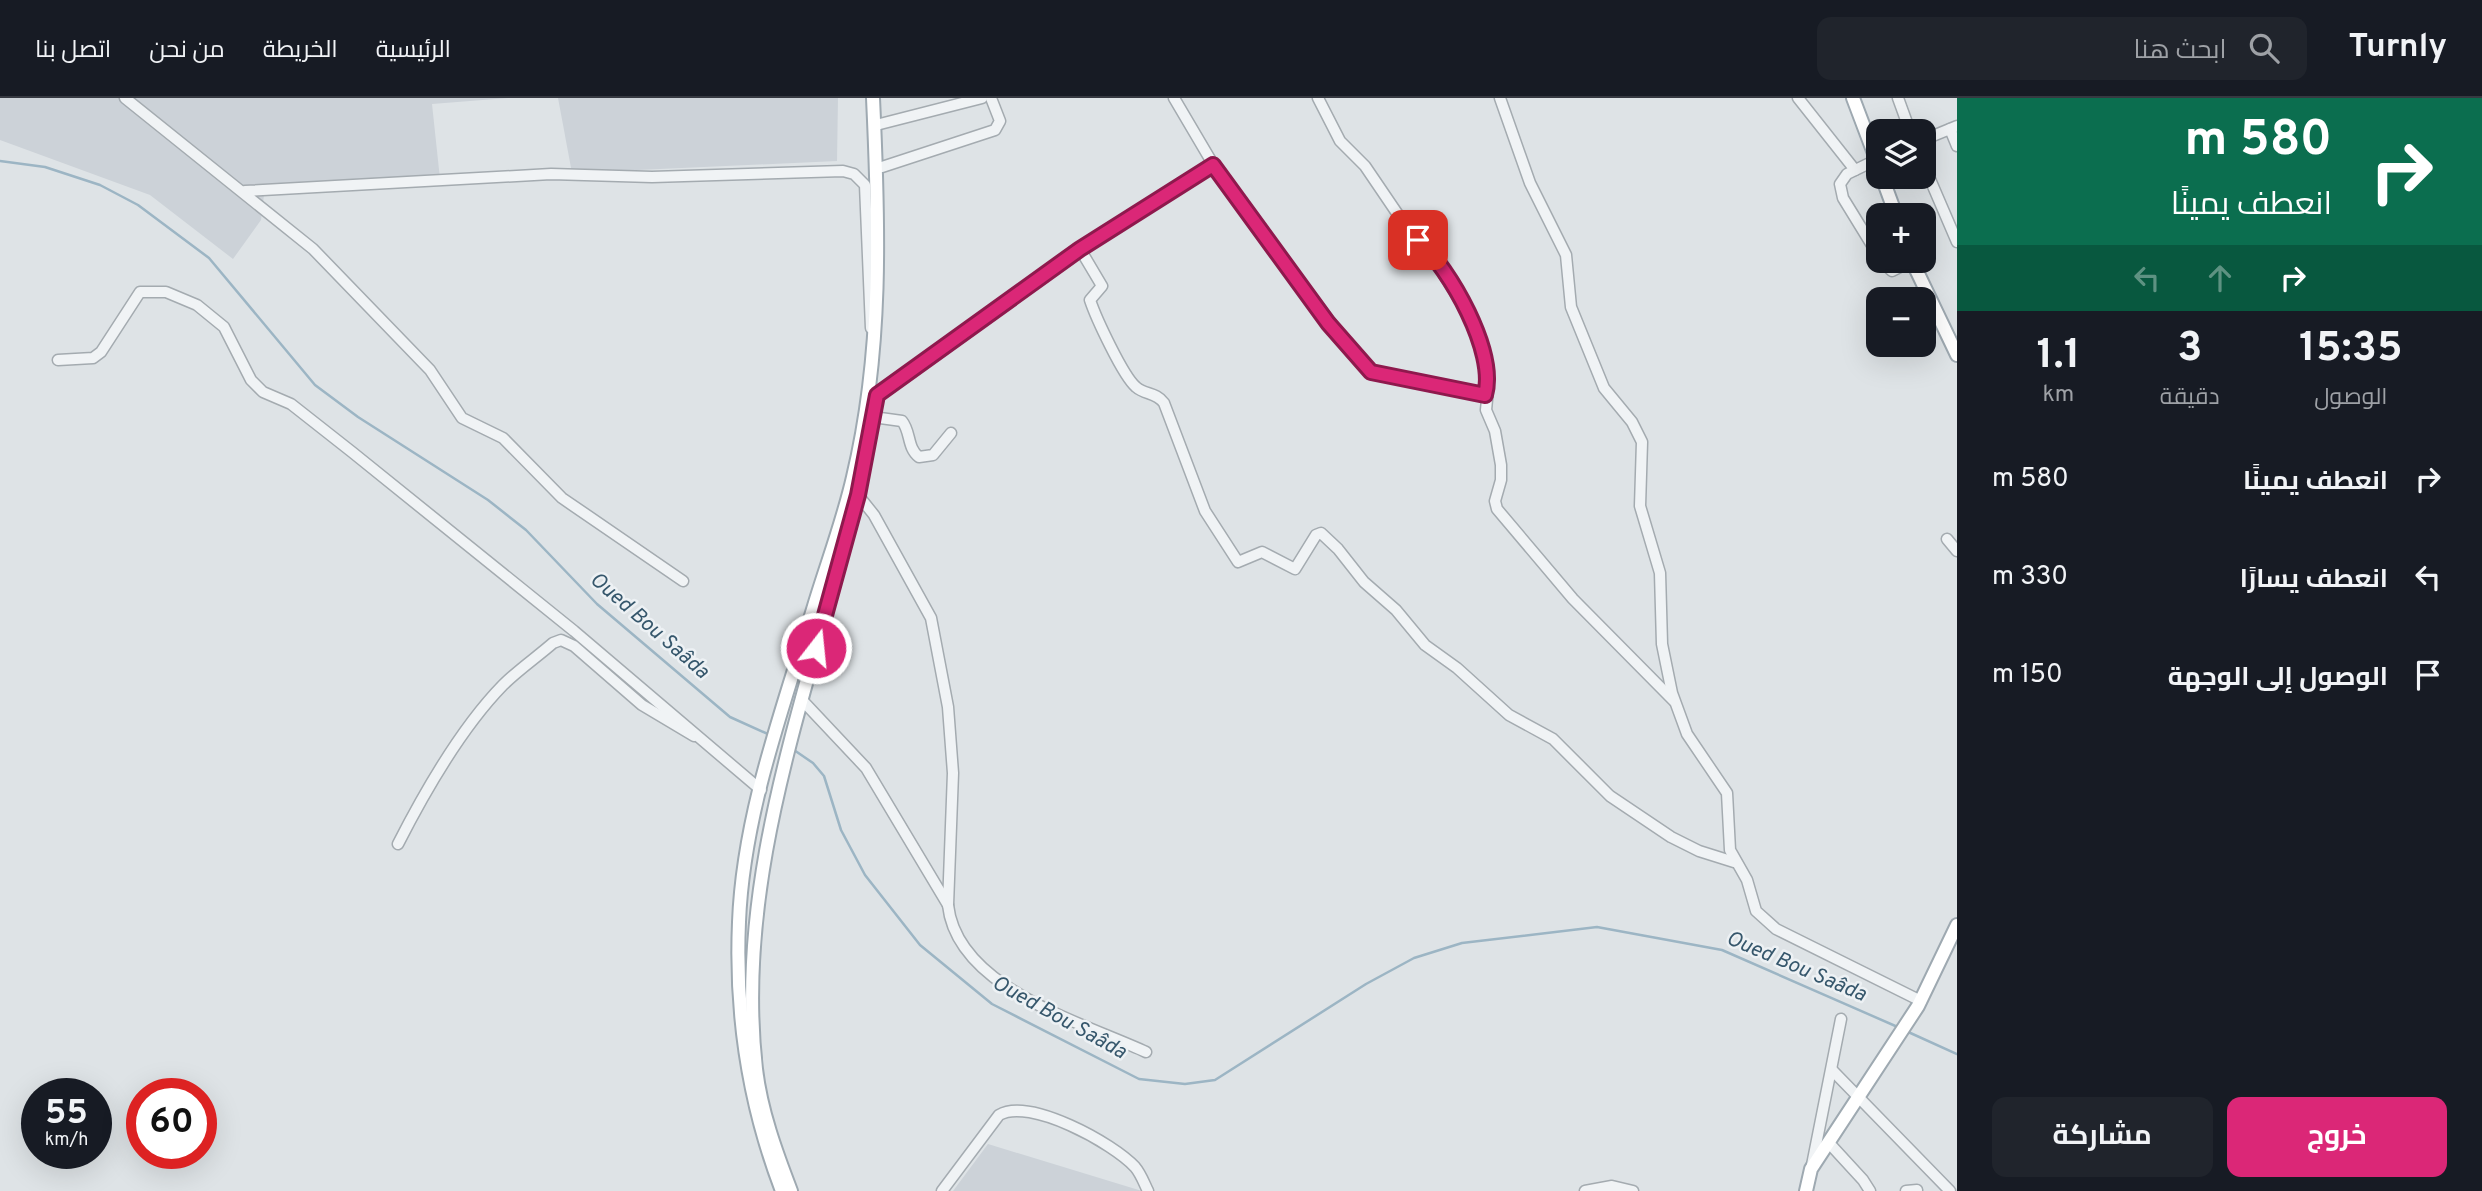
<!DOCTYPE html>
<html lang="ar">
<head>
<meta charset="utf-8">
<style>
	:root { --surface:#171b24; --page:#20242c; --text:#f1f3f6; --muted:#9ea1a6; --line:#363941; --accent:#db2777 }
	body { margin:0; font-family:Overpass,Cairo,sans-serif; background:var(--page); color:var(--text); direction:rtl; height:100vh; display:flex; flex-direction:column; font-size:26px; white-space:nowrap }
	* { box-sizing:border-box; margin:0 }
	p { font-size:23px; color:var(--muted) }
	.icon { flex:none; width:38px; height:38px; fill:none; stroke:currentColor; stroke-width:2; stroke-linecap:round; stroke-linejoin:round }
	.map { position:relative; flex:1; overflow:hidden; direction:ltr }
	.panel { display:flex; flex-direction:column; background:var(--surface); width:525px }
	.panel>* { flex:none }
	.hud { background:#0b6e4f; color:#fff; overflow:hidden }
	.buttons { position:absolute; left:1866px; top:21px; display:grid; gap:14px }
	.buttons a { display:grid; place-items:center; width:70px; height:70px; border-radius:14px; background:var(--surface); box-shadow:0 7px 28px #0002; font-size:35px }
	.speed { position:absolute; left:21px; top:980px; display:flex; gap:14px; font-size:35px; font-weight:700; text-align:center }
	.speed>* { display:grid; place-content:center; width:91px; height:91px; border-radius:50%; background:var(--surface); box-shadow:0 7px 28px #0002; line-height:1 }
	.speed small { font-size:18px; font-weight:400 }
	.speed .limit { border:10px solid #d22; background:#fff; color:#111 }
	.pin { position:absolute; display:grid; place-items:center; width:60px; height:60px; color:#fff; margin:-30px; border-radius:14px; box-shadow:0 4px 10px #0006 }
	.me { position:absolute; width:77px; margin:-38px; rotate:16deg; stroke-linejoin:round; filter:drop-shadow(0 0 5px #0008) }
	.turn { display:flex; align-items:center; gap:24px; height:147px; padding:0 35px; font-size:32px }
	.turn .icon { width:91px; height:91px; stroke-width:2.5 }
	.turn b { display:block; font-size:49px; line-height:60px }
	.lanes { display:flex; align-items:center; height:66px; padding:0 35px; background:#0003; justify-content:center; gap:35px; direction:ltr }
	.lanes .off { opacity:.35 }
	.eta { display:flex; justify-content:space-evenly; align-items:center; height:119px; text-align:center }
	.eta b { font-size:42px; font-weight:700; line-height:49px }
	.button { display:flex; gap:14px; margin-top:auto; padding:14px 35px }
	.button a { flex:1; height:80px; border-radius:14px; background:var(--accent); color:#fff; font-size:28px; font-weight:700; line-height:80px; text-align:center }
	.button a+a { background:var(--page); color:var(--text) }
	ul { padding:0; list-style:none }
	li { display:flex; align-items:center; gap:21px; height:98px; padding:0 35px }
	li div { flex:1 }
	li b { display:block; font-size:26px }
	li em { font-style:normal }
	header { display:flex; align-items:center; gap:42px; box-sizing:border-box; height:98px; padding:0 35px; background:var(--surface); border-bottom:2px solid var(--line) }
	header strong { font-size:33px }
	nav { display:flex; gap:38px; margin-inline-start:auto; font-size:24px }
	.search { width:490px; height:63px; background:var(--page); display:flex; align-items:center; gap:18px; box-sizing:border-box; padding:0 24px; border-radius:14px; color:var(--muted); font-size:26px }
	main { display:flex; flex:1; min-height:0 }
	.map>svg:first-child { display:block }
	.built { fill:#ccd2d8 }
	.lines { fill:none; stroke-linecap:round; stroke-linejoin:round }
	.stream { stroke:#9cb5c4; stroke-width:2.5 }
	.minor-casing { stroke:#a4abb0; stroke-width:13 }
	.major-casing { stroke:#9ea9b1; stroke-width:16 }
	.minor { stroke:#f0f3f5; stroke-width:10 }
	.major { stroke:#fff; stroke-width:12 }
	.route-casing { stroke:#8e194d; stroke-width:18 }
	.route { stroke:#db2777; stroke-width:12 }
	.labels { text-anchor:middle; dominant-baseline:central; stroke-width:5; stroke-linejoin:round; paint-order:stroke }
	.water-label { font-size:21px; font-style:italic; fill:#36576c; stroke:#edf1f4 }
</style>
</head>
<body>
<header>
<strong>Turnly</strong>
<div class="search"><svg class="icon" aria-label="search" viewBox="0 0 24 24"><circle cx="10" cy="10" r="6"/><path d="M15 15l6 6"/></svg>ابحث هنا</div>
<nav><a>الرئيسية</a><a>الخريطة</a><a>من نحن</a><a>اتصل بنا</a></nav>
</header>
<main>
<section class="panel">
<div class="hud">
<div class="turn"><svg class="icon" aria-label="right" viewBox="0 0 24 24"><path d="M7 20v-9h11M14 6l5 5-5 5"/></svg><div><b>580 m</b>انعطف يمينًا</div></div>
<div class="lanes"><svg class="icon off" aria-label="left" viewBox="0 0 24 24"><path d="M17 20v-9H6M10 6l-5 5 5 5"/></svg><svg class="icon off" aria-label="ahead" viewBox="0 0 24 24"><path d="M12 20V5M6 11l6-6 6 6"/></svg><svg class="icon" aria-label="right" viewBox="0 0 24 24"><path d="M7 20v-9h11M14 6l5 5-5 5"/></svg></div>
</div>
<div class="eta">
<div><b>15:35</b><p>الوصول</p></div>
<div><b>3</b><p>دقيقة</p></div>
<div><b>1.1</b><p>km</p></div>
</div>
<ul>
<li><svg class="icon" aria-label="right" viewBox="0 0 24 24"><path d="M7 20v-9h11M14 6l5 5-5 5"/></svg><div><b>انعطف يمينًا</b></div><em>580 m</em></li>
<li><svg class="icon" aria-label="left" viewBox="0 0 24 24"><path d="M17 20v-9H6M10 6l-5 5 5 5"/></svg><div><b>انعطف يسارًا</b></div><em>330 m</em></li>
<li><svg class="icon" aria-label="arrive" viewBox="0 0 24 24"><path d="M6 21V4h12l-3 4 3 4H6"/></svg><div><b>الوصول إلى الوجهة</b></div><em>150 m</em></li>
</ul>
<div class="button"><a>خروج</a><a>مشاركة</a></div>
</section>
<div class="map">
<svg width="1957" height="1093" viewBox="0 0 1957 1093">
	<rect width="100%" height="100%" fill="#dee3e6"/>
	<g class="built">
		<polygon points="0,0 508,0 432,6 440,81 265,88 261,122 233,161 150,97 0,42"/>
		<polygon points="558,0 838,0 837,63 572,75"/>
		<polygon points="988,1046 1142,1093 953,1093"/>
	</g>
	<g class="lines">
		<g class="stream">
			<polyline points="0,63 45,69 100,87 138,107 209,160 315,287 358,319 488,402 526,432 597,506 730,619 770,637"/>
			<polyline points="794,652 813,665 824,678 841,732 865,777 920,847 992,906 1139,981 1185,986 1215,982 1366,886 1414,860 1462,845 1597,829 1722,852 1900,930"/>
			<polyline points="1906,933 1957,956"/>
		</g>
		<g class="minor-casing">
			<g id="minor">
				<polyline points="125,0 313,151 430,272 462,320 503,340 562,400 683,483"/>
				<polyline points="1174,0 1220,78 1359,262 1371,273 1382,277 1485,297"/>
				<polyline points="1318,0 1340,43 1365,68 1401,121 1428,151 1475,227 1489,281 1486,312 1495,333 1501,367 1501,382 1495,403 1497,411 1573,501 1674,603"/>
				<polyline points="1500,0 1530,85 1566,157 1571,209 1604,290 1632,324 1642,344 1640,408 1660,475 1662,546 1672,595 1687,636 1727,695 1730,752 1747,782 1756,813 1776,831 1921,903"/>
				<polyline points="1798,0 1855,72"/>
				<polyline points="1898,0 1910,33"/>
				<polyline points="880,26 982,0"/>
				<polyline points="1950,31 1957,48"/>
				<polyline points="1923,42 1957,28"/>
				<polyline points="1878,61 1847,76 1840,86 1843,100 1878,157"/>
				<polyline points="1923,65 1957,144"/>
				<polyline points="882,69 995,32 1000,23 991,0"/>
				<polyline points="245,93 551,76 652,79 843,73 854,76 865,87 871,230"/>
				<path d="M 1080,151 L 1102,188 L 1090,202 C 1096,220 1123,278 1136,289 C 1145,297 1156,294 1164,305 L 1205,413 L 1238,464 L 1262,454 L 1295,471 L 1316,437 L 1321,435 L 1338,451 L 1364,484 L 1396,512 L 1425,547 L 1457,570 L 1509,617 L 1553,641 L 1610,698 L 1671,739 L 1699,753 L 1734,764"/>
				<polyline points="1881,163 1892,173 1912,163"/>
				<polyline points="58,262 93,260 101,254 140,194 166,194 197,207 224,229 251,282 263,294 291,306 352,354 574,533 761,692"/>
				<polyline points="868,302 1080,151 1213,67"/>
				<path d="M 873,319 L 902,323 C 911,334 907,350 919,359 L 933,357 L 951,335"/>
				<path d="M 858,397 L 874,417 L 931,520 L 948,609 L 953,675 L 948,807 C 957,890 1081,924 1146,954"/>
				<polyline points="1947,441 1957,453"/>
				<polyline points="801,601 866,670 948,807"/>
				<path d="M 398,746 C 425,693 461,630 503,587 C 518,572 537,559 553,545 L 561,542 L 574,548 L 642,607 L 694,638"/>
				<polyline points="1832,972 1950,1093"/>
				<polyline points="1829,1045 1863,1082 1870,1093"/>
				<polyline points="1812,1067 1841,921"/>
				<path d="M 942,1093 L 999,1017 C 1029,999 1113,1045 1135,1069 C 1141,1076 1144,1085 1148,1093"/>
				<polyline points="1585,1093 1612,1088 1633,1093"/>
				<polyline points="1906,1093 1917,1092"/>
			</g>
		</g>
		<g class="major-casing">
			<g id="major">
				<polyline points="1853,0 1878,66"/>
				<polyline points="1882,79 1896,117"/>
				<polyline points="1912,163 1957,257"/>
				<path d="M 782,1093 C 749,1007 735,916 739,824 C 743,717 783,610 814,508 C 827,465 843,423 853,379 C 883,254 879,127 873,0"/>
				<path d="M 791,1093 C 776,1054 761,1013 756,971 C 738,814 784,664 826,514 C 839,466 854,419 863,370"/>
				<polyline points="1806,1093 1811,1071 1918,908 1957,827"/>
			</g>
		</g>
		<use href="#minor" class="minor"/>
		<use href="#major" class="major"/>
	</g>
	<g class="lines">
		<g class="route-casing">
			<path id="route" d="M 816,550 L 858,397 L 877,297 L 1080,151 L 1213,67 L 1328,225 L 1371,274 L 1485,297 C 1497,254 1450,171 1418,142"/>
		</g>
		<use href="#route" class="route"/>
	</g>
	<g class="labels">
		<g class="water-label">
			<text transform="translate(649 528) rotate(41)">Oued Bou Saâda</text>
			<text transform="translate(1796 869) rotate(23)">Oued Bou Saâda</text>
			<text transform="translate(1059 920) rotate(29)">Oued Bou Saâda</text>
		</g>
	</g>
</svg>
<div class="buttons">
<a><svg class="icon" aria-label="layers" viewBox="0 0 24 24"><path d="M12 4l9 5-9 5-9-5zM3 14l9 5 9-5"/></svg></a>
<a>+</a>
<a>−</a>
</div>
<div class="speed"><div>55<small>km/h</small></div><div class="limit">60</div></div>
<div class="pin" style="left:1418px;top:142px;background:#d93025"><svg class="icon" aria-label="arrive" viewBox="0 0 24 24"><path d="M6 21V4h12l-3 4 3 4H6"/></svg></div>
<svg class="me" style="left:816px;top:550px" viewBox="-20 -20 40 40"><circle r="17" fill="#db2777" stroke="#fff" stroke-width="3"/><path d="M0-11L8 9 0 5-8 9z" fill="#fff"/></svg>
</div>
</main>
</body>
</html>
